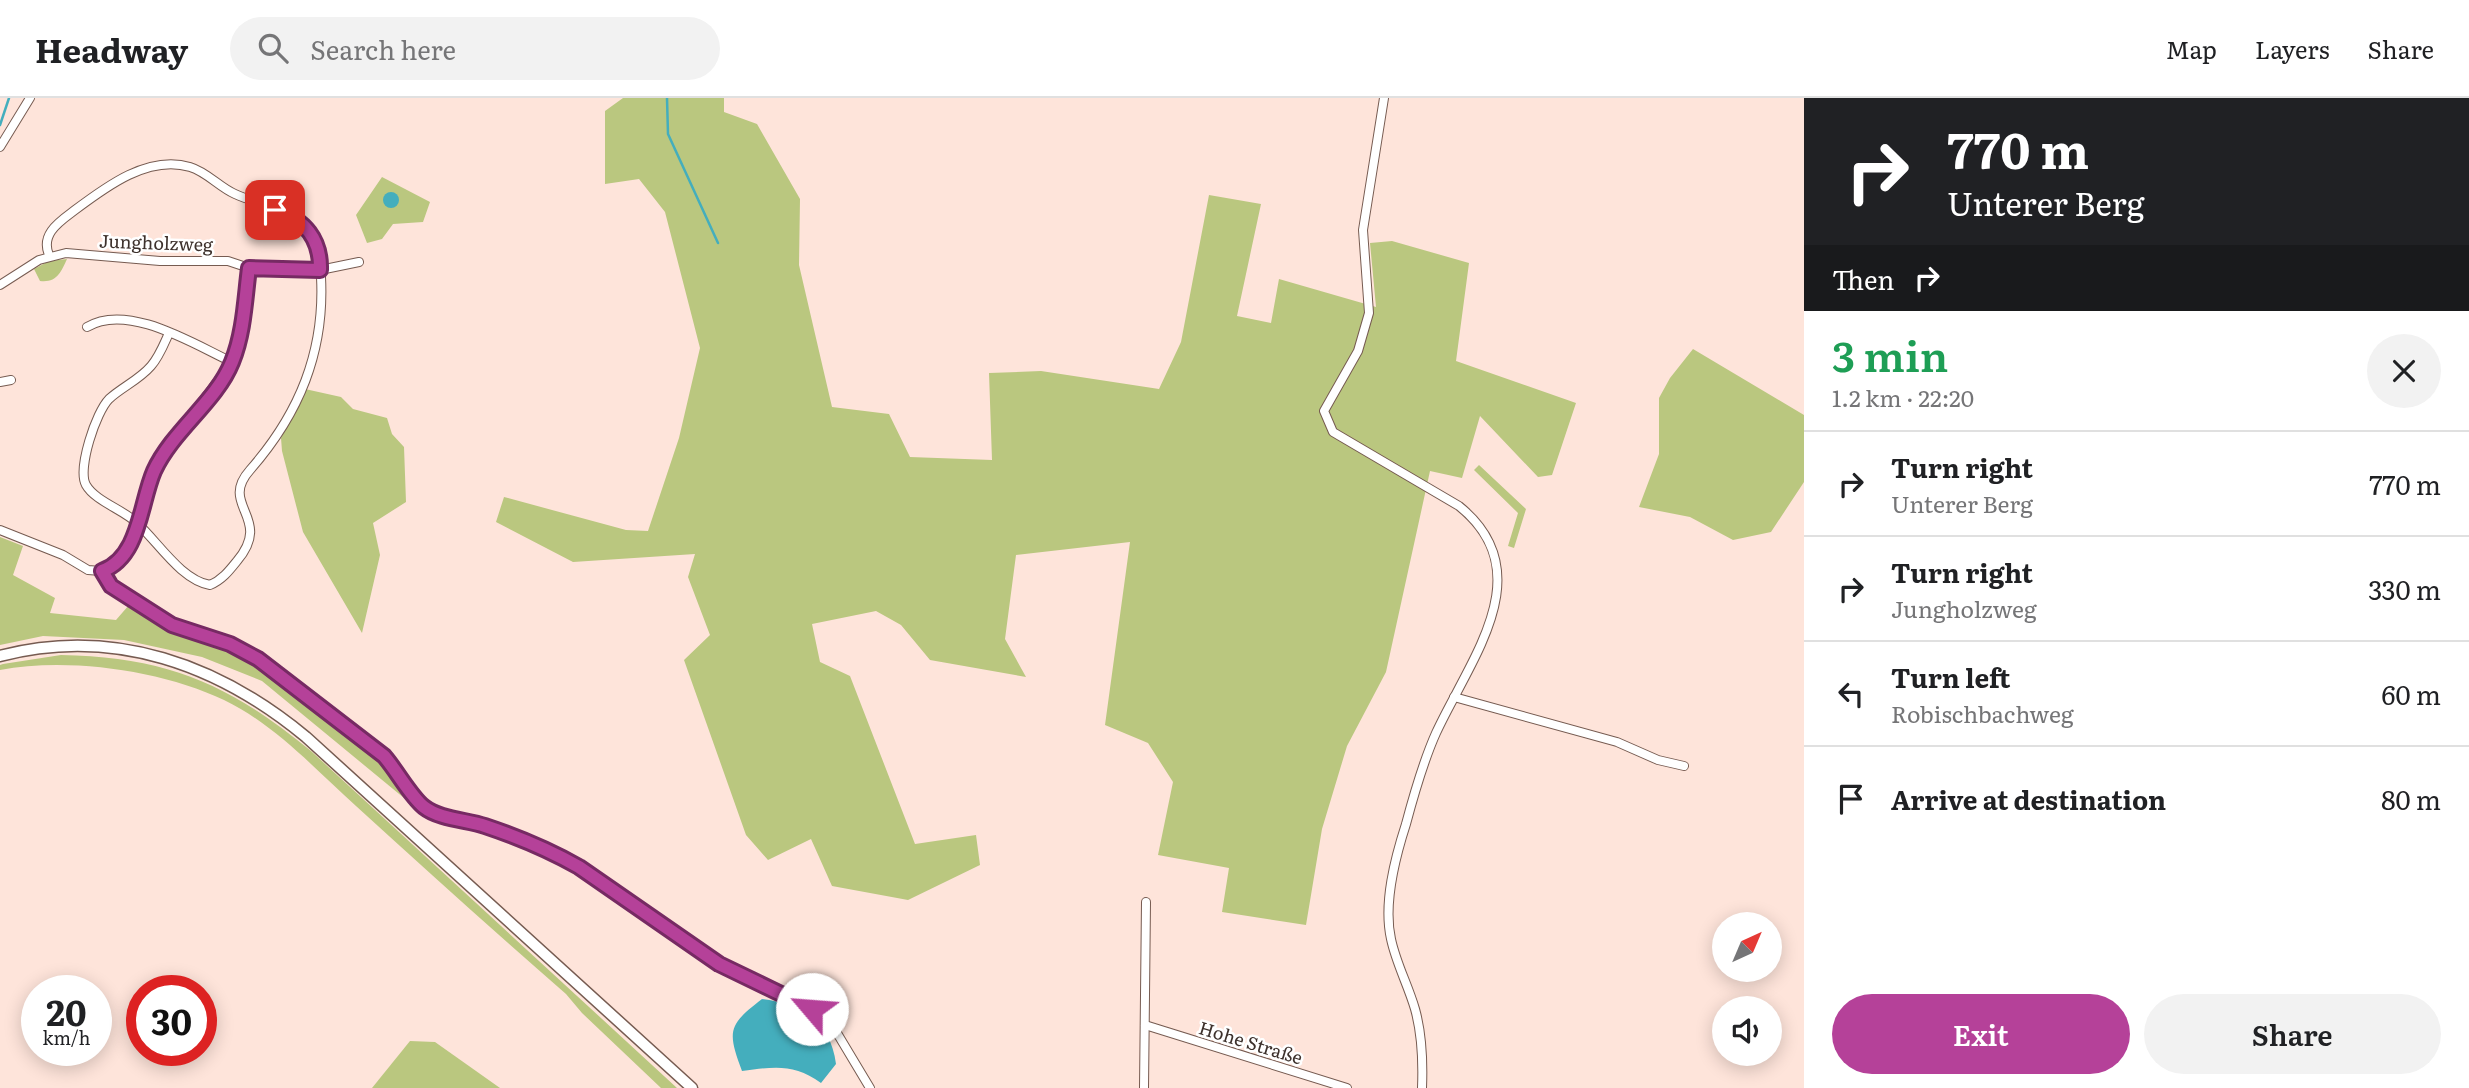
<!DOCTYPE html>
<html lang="en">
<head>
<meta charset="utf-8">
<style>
	:root { --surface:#fff; --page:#f2f2f2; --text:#202124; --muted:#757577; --line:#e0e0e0; --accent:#b54199 }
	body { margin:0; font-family:Literata,serif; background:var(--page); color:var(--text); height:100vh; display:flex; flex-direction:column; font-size:26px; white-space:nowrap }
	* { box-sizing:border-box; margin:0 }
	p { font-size:23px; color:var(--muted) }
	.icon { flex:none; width:38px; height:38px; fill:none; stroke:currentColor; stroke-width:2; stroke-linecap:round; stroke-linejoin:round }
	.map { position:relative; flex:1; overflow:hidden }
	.side { display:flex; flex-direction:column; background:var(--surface); width:665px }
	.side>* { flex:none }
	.guide { background:#202124; color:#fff; overflow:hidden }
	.needle { width:46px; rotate:44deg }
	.tools { position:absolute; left:1712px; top:814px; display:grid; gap:14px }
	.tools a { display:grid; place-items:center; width:70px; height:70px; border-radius:50%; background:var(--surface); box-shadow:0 4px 18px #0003; font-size:35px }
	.speed { position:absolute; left:21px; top:877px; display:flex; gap:14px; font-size:35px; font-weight:700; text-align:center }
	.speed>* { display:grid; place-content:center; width:91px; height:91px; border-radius:50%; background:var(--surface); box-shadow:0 4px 18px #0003; line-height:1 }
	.speed small { font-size:18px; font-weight:400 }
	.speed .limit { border:10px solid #d22; background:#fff; color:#111 }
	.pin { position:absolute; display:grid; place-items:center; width:60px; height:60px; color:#fff; margin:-30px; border-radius:14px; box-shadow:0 4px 10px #0006 }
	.me { position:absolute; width:77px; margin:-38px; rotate:297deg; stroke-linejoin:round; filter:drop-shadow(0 0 5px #0008) }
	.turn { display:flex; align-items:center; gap:24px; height:147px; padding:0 28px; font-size:32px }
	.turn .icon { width:91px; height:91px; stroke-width:2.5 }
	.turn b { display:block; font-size:49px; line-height:60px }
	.then { display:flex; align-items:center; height:66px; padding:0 28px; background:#0003; gap:14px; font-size:26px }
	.round { display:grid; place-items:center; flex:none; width:74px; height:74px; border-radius:37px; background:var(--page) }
	.summary { display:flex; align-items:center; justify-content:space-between; height:119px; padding:0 28px }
	h1 { font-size:42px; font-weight:600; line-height:52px; color:#1e9e55 }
	.primary-button { display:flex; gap:14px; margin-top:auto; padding:14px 28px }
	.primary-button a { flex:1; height:80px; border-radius:42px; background:var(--accent); color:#fff; font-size:28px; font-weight:600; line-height:80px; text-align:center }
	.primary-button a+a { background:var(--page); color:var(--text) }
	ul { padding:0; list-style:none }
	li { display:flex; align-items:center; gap:21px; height:105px; padding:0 28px; border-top:2px solid var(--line) }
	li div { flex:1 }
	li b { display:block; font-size:26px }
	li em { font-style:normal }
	header { display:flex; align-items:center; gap:42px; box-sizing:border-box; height:98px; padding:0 35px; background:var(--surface); border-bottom:2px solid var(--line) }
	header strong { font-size:33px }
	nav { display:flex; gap:38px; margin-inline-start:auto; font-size:24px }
	.search { width:490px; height:63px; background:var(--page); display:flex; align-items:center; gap:18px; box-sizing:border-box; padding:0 24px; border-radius:38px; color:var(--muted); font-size:26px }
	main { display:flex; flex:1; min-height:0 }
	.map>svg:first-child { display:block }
	.green { fill:#bac77f }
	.water { fill:#44aebd }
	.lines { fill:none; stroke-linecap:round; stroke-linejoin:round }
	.stream { stroke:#44aebd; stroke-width:2.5 }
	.minor-casing { stroke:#765b51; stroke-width:10 }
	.highway-casing { stroke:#765b51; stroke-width:13 }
	.minor { stroke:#fff; stroke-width:8 }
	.highway { stroke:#fff; stroke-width:10 }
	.route-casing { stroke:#762a63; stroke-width:18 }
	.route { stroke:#b54199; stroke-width:12 }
	.labels { text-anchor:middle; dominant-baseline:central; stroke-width:5; stroke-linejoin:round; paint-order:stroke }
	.street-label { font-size:18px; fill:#3d312c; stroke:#fff }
</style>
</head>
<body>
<header>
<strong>Headway</strong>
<div class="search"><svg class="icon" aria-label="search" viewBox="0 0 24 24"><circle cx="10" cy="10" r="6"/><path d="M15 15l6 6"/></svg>Search here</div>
<nav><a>Map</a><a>Layers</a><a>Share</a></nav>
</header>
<main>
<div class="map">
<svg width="1804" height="990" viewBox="0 0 1804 990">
	<rect width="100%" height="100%" fill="#fee4da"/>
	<g class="green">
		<polygon points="623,0 724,0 724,14 757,26 800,101 799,167 832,309 889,316 910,359 992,362 989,275 1041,273 1159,291 1181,244 1209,97 1261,106 1237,218 1271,225 1279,181 1376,209 1370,145 1392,143 1469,165 1456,263 1576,305 1552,377 1538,379 1480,318 1462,380 1430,373 1386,574 1347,648 1322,731 1306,827 1222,814 1229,770 1158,757 1173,684 1148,645 1105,627 1130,444 1016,457 1005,541 1026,579 930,562 901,527 876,513 812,526 820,564 850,578 915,746 976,737 980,767 908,802 832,788 811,741 768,762 746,737 684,562 710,537 688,479 695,456 573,464 496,424 504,399 626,432 648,433 679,340 700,250 665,114 639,81 605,86 605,13"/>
		<polygon points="382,79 430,104 423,124 393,126 382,141 367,145 356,117"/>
		<path d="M 67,161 C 61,174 57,185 40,183 L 34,171 L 49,163 Z"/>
		<polygon points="1693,251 1804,317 1804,384 1771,434 1733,442 1690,419 1639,409 1659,356 1659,300 1670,280"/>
		<polygon points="305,291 341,299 353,311 387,320 392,336 404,349 406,404 373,425 380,457 362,535 303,434 282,353 281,340"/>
		<polygon points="1479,367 1526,411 1514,450 1508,448 1518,415 1474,372"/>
		<polygon points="0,439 23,448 13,477 55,500 50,515 116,522 129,507 175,531 194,536 259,566 386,665 409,695 404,700 262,583 202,559 124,542 43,538 0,547"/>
		<path d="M 61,557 C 168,559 229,586 311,653 L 677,990 L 661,990 L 582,915 L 566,896 C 495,834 425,771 356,708 C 315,671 274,626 224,602 C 161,572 67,559 0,572 L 0,567 L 3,566 Z"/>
		<polygon points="410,943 435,944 500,990 372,990"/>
	</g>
	<g class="water">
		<circle cx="391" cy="102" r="8"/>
		<path d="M 762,901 C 801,906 831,924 836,966 L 821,985 C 794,965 773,969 742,973 C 727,933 728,927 762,901 Z"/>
	</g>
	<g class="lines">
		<g class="stream">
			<polyline points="667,0 668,36 718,145"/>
			<polyline points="0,27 9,0"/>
		</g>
		<g class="minor-casing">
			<g id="minor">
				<path d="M 1384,0 L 1363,132 L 1369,215 L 1358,253 L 1324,313 L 1333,334 L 1459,408 C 1542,475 1470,561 1436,635 C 1423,664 1414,696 1406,726 C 1395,760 1383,805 1391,841 C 1396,865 1408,887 1415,911 C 1422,936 1423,965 1422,990"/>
				<polyline points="0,49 30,0"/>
				<path d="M 49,157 C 41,138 56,126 71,115 C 103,91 147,56 190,69 C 207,74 219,89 235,96 C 260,107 292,112 310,134 C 321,148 320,162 321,179 C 325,254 299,316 250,372 C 218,408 274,419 237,463 C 229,473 222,482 210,487 C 181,482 158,444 137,425 C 124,412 95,403 86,387 C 77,371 96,314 109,301 C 122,289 139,282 151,268 C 159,259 164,246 169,235"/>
				<polyline points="0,187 39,162 66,155 160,163 228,163 249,170 291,173 320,172 359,164"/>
				<path d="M 87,229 C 128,204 195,247 232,264"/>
				<polyline points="0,284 11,282"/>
				<polyline points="0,432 63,457 88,472 101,473 122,460 146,404 154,373 167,350 232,264 238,247 249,170"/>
				<path d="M 101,473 L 111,488 L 171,527 L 230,546 L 258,561 L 384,658 C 398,673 410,697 424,709 C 439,721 467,722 485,728 C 518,739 549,752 579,769 L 719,866 L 812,911 L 837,935 L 870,990"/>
				<polyline points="1454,599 1617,644 1658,662 1684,668"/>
				<polyline points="1145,927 1347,990"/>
				<polyline points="1144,990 1146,804"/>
			</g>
		</g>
		<g class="highway-casing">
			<path id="highway" d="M 0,558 C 114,528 219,567 306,639 L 692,990"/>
		</g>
		<use href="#minor" class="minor"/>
		<use href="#highway" class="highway"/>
	</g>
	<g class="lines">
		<g class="route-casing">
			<path id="route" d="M 275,112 C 305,121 321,142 320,172 L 249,170 C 245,201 244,235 232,264 C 216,304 173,332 154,373 C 140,405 140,459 102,473 L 111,488 L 172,527 L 230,546 L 258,561 L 384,658 C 397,673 411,699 424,709 C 439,721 467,722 485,728 C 518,739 549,752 579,769 L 719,866 L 812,911"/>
		</g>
		<use href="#route" class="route"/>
	</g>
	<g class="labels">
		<g class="street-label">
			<text transform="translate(156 144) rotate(2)">Jungholzweg</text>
			<text transform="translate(1251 944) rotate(17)">Hohe Straße</text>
		</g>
	</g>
</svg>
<div class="tools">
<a><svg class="needle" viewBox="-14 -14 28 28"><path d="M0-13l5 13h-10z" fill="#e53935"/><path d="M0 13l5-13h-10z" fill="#757577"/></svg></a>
<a><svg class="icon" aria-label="sound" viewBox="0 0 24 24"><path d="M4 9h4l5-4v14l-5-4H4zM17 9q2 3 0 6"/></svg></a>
</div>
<div class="speed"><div>20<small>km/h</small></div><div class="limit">30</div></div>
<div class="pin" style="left:275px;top:112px;background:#d93025"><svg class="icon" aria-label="arrive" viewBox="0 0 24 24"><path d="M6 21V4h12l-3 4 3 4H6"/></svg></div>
<svg class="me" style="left:812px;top:911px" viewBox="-20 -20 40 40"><circle r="19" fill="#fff"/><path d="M0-13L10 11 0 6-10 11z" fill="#b54199"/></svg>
</div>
<section class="side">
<div class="guide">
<div class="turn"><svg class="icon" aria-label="right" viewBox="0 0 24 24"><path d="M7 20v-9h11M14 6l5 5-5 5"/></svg><div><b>770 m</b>Unterer Berg</div></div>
<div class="then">Then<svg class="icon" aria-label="right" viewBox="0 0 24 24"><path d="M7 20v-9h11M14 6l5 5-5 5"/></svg></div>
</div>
<div class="summary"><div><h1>3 min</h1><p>1.2 km · 22:20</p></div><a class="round"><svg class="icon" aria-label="close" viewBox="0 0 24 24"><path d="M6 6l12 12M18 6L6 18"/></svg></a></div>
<ul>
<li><svg class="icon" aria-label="right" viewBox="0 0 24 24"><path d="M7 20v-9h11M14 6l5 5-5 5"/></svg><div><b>Turn right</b><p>Unterer Berg</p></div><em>770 m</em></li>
<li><svg class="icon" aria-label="right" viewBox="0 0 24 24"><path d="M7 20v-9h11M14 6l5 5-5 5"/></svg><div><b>Turn right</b><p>Jungholzweg</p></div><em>330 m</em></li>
<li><svg class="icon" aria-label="left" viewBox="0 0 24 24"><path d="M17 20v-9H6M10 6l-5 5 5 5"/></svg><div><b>Turn left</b><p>Robischbachweg</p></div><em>60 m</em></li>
<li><svg class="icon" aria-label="arrive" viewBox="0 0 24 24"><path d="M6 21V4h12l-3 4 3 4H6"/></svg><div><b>Arrive at destination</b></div><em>80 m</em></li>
</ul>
<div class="primary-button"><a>Exit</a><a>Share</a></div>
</section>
</main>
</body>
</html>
